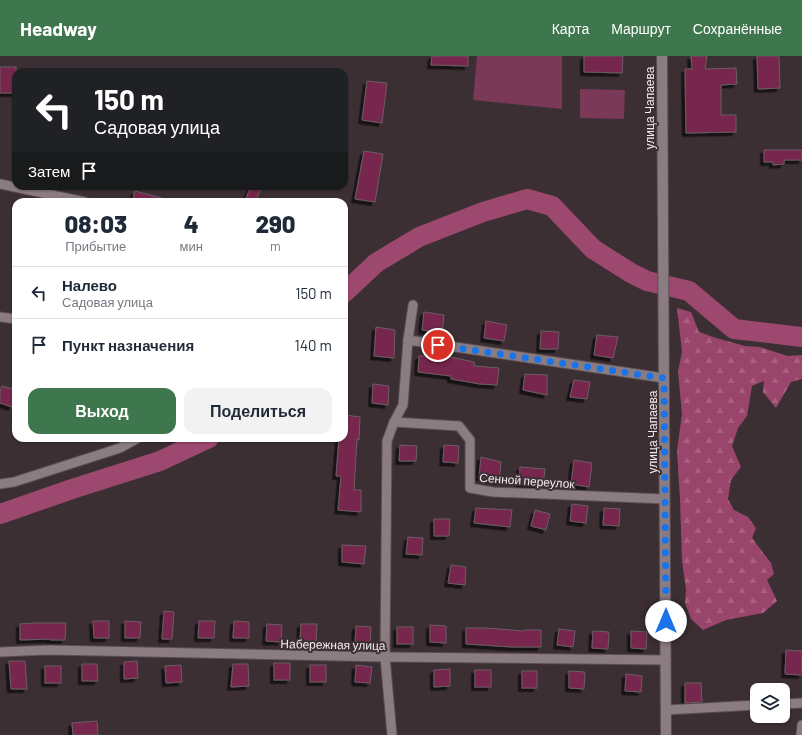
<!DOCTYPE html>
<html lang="ru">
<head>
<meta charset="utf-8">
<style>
	:root { --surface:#fff; --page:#f2f2f3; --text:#1f2937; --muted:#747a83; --line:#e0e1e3; --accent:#3e764d }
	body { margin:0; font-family:Barlow,sans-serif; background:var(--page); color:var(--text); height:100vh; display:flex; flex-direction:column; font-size:15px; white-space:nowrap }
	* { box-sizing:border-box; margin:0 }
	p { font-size:13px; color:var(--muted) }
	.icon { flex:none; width:22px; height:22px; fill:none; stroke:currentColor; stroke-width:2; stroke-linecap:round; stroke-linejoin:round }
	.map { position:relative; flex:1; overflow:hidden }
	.sheet { position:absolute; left:12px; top:142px; width:336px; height:244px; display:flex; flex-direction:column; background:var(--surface); border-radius:12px; box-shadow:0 1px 3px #0004 }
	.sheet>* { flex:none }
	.guide { position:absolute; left:12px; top:12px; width:336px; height:122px; border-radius:12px; box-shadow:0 1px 3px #0004; background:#202124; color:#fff; overflow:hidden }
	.controls { position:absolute; left:750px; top:627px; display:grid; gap:8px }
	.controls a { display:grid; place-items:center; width:40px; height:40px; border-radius:8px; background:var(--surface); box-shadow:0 1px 3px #0004; font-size:20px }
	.pin { position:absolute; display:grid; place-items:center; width:34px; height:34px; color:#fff; margin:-17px; border:2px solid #fff; border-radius:50%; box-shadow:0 1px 4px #0007 }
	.me { position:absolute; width:44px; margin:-22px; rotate:0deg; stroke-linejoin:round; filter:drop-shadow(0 0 3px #0008) }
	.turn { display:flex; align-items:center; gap:14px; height:84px; padding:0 16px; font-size:18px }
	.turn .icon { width:52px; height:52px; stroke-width:2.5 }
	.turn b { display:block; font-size:28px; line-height:34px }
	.then { display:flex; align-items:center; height:38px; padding:0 16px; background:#0003; gap:8px; font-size:15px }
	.eta { display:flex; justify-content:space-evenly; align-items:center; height:68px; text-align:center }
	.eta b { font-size:24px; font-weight:800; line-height:28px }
	.cta { display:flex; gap:8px; margin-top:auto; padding:8px 16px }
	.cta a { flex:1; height:46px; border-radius:12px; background:var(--accent); color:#fff; font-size:16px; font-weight:800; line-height:46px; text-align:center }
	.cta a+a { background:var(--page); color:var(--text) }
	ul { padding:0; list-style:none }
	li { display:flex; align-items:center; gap:12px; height:52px; padding:0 16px; border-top:1px solid var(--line) }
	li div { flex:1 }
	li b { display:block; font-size:15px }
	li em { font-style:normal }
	header { display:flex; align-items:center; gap:24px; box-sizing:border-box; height:56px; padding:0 20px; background:var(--accent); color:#fff }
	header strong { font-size:19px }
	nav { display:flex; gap:22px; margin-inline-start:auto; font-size:14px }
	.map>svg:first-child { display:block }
	.forest { fill:url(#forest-firs) }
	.pitch { fill:#7a3956 }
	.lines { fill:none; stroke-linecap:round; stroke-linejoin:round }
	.river { stroke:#9d486e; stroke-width:20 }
	.building { fill:#77254d; stroke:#6c5e63; filter:url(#shadow) }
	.minor-casing { stroke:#594e53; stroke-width:11 }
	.tertiary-casing { stroke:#594e53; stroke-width:12 }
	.minor { stroke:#8b7c81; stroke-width:9 }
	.tertiary { stroke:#8b7c81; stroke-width:10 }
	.route { stroke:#1a73e8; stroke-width:7; stroke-dasharray:0 12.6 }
	.labels { text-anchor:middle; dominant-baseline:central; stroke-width:4; stroke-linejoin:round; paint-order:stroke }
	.street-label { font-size:12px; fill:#f3ebee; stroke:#3c2f34 }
</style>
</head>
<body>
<header>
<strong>Headway</strong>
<nav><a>Карта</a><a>Маршрут</a><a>Сохранённые</a></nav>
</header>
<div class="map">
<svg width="802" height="679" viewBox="0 0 802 679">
	<defs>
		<pattern id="forest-firs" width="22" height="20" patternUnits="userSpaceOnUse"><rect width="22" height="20" fill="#9a456b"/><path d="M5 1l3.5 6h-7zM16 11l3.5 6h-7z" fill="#a96080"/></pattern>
		<filter id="shadow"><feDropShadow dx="-3.5" dy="3.5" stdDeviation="0" flood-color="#0009"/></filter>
	</defs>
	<rect width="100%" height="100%" fill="#3c2f34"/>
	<polygon class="forest" points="677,252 691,256 699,276 716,282 745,290 760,291 788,300 802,299 802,323 791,326 776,352 763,336 764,325 752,330 747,360 738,372 732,390 741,411 731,424 728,443 734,454 748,461 756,472 752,482 771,507 774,518 767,524 777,545 763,557 726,564 703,574 691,563 685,547 686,533 682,505 680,443 677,395 682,358 678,315 682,296"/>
	<g class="pitch">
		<polygon points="477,0 562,0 562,53 473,44"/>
		<polygon points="580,33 625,34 624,63 580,62"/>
	</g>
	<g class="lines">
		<g class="river">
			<polyline points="344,237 376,207 419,181 483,156 527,143 552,150 593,193 631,217 647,225 689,235 734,273 802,281"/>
			<polyline points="0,458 72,433 160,405 209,382"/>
		</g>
	</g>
	<g class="building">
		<polygon points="432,0 468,0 468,10 431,9"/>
		<polygon points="584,0 623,0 622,17 584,16"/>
		<polygon points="691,0 707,0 705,13 736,12 737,28 721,29 721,59 736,59 736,76 686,77 685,13 692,13"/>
		<polygon points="757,0 779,0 780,32 758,33"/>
		<rect x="0" y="11" width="16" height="26"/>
		<polygon points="367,25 387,27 382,67 362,64"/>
		<polygon points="764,94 802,94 802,104 784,104 784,108 773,109 773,106 764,106"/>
		<polygon points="364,95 383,98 375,146 355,143"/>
		<polygon points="251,130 262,130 255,146 246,142"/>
		<polygon points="135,135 165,143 165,146 132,146"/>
		<polygon points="424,256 444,259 442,277 422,274"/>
		<polygon points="486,265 507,269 504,285 484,282"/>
		<polygon points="376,271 395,274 394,302 374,300"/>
		<polygon points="541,275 559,276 558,293 540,293"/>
		<polygon points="597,279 618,281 613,302 594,299"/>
		<polygon points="441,299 474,306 474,310 499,312 497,329 480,328 451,323 451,320 418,316 419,300"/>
		<polygon points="525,318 547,319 547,339 523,334"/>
		<polygon points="574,324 590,326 587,343 570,341"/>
		<polygon points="373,328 389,330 388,349 372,347"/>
		<polygon points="2,330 16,334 16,338 12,351 0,347 0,336"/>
		<polygon points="344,359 360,361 359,384 357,383 354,434 361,434 361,456 338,454 341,420 336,420 339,382 344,382"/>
		<polygon points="400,389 417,390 416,405 399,405"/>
		<polygon points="444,389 459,390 458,407 443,406"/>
		<polygon points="481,401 501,406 499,425 479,421"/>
		<polygon points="574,404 592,407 589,431 571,428"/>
		<polygon points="520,411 545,413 543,430 519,428"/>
		<polygon points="572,448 588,450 586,467 570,465"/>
		<polygon points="476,452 512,454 510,471 474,467"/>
		<polygon points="604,452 620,453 619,470 603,469"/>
		<polygon points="535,454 550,458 546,474 531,470"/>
		<polygon points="434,463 450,463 449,480 434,480"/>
		<polygon points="408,481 423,482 422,499 406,498"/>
		<polygon points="342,489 366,490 364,508 342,506"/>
		<polygon points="451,509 466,511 465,529 448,527"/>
		<polygon points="164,555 174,556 172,583 162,583"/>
		<polygon points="93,565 109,565 109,582 94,582"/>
		<polygon points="125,565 141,566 140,582 125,582"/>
		<polygon points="199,565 215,565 214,582 198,582"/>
		<polygon points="234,565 249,566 249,582 233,582"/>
		<polygon points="34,567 66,567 65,584 50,584 50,583 20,584 20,568"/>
		<polygon points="267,568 282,569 281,586 266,585"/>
		<polygon points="301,568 317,568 316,585 300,584"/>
		<polygon points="430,569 446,570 446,587 430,586"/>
		<polygon points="356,570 371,571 370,588 355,587"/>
		<rect x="397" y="571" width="16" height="17"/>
		<polygon points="466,572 485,572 525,575 525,574 541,574 541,591 512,591 466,588"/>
		<polygon points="559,573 575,575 573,591 557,589"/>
		<polygon points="593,575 609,576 608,593 592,592"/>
		<polygon points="631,575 647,576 646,593 631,592"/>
		<polygon points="786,594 802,595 802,619 785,618"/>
		<polygon points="9,605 25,605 27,633 11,633"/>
		<polygon points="137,605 138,622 124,623 124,606"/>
		<rect x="274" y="607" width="16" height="17"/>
		<polygon points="82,608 97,608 98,625 82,625"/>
		<polygon points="233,608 248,608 249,630 231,631"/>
		<polygon points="181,609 182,626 166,627 165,610"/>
		<rect x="310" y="609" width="16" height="17"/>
		<polygon points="356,609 372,611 370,627 355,626"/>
		<rect x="45" y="610" width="16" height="17"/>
		<polygon points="450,613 450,630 434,631 434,614"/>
		<rect x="475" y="614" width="16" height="17"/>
		<rect x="522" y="615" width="15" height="17"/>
		<polygon points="569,615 585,616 584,633 569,632"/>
		<polygon points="626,618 642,620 641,636 625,635"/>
		<polygon points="685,627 701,627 702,646 685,647"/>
		<polygon points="97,665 98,679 73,679 72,667"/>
	</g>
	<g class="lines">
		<g class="minor-casing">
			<g id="minor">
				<polyline points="0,128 85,146"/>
				<polyline points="0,261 16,263"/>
				<polyline points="408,284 664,322"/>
				<polyline points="394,366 459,370 470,384 470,432 493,436 665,443"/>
				<polyline points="0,428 14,426 120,392 138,382"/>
				<polyline points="0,596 49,594 385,601 666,604"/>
				<polyline points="783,648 802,647"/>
				<polyline points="666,654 757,649"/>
				<polyline points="392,679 385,601 387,385 394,366 403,349 408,284 413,249"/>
				<polyline points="801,679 802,669"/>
			</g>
		</g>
		<g class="tertiary-casing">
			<polyline id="tertiary" points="662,0 666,679"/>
		</g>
		<use href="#minor" class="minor"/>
		<use href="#tertiary" class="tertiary"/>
	</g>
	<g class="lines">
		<polyline class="route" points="438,289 664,322 666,565"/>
	</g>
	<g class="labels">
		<g class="street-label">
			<text transform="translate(649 52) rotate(-90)">улица Чапаева</text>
			<text transform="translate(652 376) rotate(-90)">улица Чапаева</text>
			<text transform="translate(527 424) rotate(4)">Сенной переулок</text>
			<text transform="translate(333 588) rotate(1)">Набережная улица</text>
		</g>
	</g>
</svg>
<div class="controls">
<a><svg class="icon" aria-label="layers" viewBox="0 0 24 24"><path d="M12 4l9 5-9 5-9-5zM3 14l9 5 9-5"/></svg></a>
</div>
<div class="pin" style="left:438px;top:289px;background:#d93025"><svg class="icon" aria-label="arrive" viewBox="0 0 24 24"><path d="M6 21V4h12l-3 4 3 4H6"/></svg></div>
<svg class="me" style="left:666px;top:565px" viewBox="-20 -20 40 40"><circle r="19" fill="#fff"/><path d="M0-13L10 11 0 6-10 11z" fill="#1a73e8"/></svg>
<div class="guide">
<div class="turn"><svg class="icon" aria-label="left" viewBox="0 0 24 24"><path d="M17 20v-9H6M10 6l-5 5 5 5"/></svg><div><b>150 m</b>Садовая улица</div></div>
<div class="then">Затем<svg class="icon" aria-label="arrive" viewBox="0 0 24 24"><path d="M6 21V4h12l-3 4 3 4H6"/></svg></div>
</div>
<section class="sheet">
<div class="eta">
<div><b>08:03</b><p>Прибытие</p></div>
<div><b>4</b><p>мин</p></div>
<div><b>290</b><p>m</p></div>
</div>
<ul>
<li><svg class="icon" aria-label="left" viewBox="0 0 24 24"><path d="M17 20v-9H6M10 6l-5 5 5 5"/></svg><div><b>Налево</b><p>Садовая улица</p></div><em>150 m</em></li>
<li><svg class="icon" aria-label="arrive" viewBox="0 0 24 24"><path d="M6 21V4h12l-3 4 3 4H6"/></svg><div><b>Пункт назначения</b></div><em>140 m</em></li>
</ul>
<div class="cta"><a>Выход</a><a>Поделиться</a></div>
</section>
</div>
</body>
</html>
